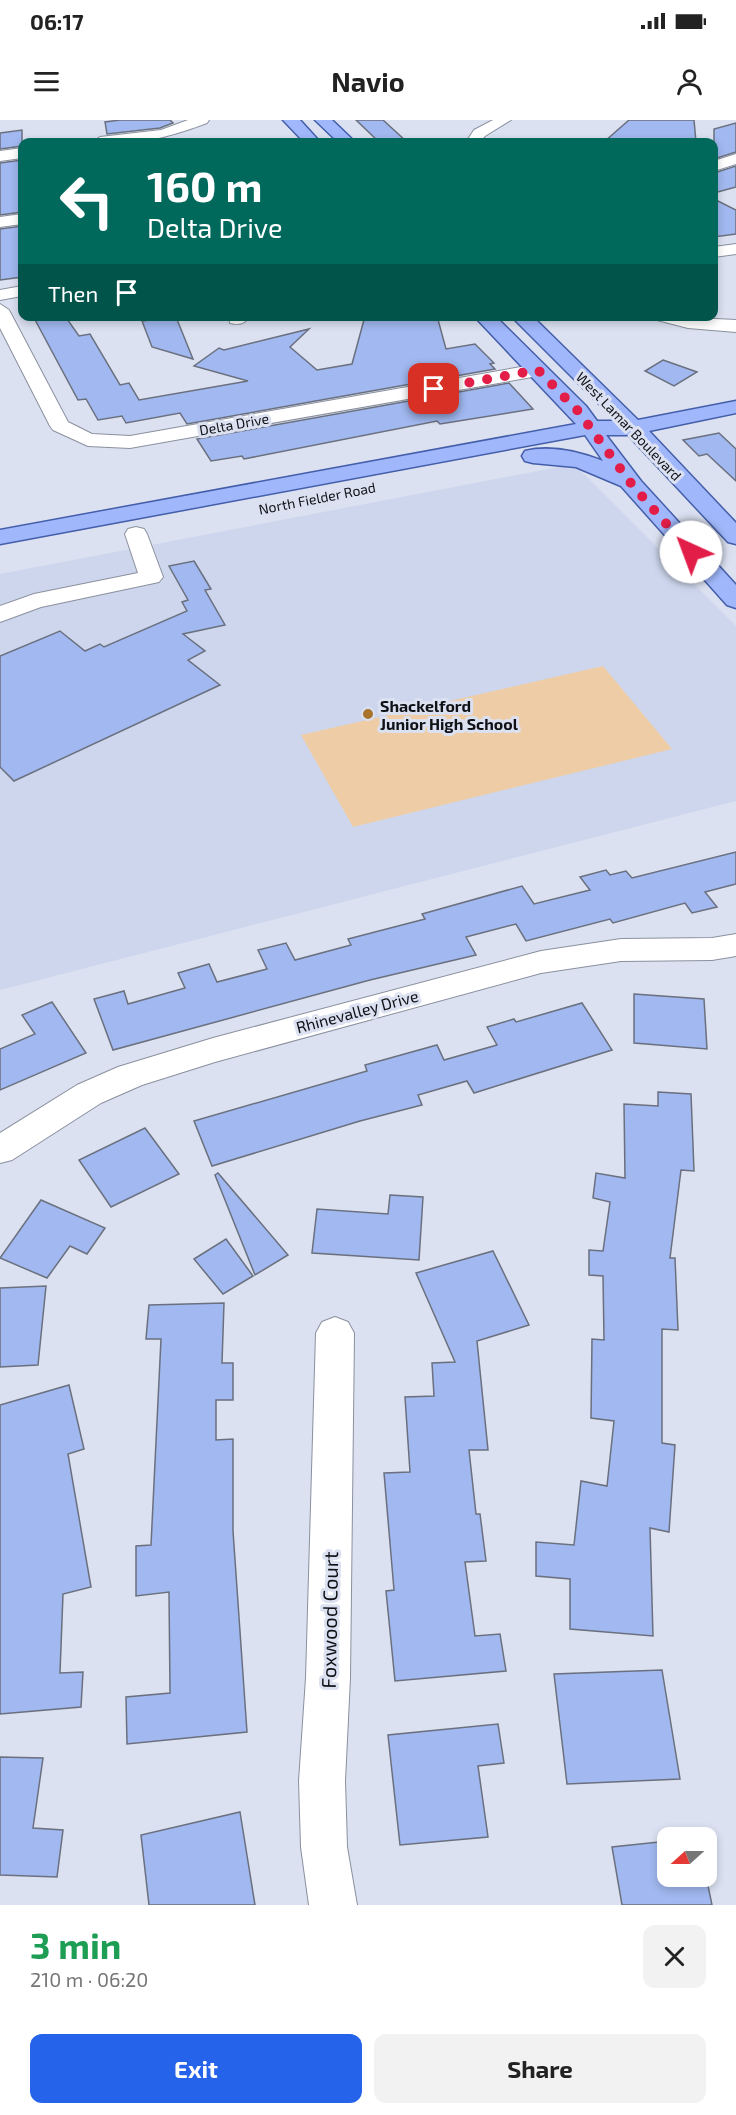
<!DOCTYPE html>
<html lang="en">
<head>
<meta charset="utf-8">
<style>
	:root { --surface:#fff; --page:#f2f2f2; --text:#222; --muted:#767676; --accent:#2563eb }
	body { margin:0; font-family:"Exo 2",sans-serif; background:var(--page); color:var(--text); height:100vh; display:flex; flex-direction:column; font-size:22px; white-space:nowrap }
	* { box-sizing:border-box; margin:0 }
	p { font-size:20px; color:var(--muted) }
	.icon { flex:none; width:33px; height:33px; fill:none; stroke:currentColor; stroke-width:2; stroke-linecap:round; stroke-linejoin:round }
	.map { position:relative; height:1785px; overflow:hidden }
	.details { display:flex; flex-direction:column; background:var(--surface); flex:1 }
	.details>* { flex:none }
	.banner { position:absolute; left:18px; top:18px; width:700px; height:183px; border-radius:12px; box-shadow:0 3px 9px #0003; background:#00695c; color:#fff; overflow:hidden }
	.needle { width:39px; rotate:249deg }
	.tools { position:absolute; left:657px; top:1707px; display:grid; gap:12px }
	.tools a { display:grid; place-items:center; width:60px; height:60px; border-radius:12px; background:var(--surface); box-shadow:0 3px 9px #0003; font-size:30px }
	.pin { position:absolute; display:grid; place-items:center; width:51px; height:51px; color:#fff; margin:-26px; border-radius:12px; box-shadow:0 3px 9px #0006 }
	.me { position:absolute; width:66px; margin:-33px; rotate:317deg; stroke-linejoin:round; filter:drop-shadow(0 0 4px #0008) }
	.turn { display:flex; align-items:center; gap:21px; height:126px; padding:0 30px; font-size:27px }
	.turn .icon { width:78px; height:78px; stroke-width:2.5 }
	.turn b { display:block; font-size:42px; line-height:51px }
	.then { display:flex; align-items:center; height:57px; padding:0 30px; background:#0003; gap:12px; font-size:22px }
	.round { display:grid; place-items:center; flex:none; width:63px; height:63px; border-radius:12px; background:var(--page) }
	.summary { display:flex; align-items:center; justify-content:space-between; height:102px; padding:0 30px }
	h1 { font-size:36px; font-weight:700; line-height:45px; color:#1e9e55 }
	.button { display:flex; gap:12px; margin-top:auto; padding:12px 30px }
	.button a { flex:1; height:69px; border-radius:12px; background:var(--accent); color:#fff; font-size:24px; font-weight:700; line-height:69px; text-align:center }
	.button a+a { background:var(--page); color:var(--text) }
	.status { display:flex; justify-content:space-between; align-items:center; height:42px; padding:0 30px; background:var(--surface); direction:ltr }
	.status svg { height:16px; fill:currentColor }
	header { display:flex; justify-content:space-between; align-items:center; height:78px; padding:0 30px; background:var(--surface); font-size:27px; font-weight:700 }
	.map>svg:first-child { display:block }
	.built { fill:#cdd6ed }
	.green { fill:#eecda6 }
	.building { fill:#a1b8f0; stroke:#6a707e; stroke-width:1.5 }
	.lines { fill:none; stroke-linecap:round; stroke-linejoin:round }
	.minor-casing { stroke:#8a909e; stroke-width:2 }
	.major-casing { stroke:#445ea9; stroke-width:3 }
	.minor { fill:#fff; fill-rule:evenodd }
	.major { fill:#a0b7fb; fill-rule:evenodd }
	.route { stroke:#e11d48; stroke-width:10; stroke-dasharray:0 18 }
	.poi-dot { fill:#a8742c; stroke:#dbe1f1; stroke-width:2 }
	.labels { text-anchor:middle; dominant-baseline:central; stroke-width:6; stroke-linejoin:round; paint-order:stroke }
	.far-street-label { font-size:14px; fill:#0f1116; stroke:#dbe1f1 }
	.poi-label { font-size:16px; font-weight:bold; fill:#0f1116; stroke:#dbe1f1; text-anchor:start }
	.street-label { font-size:16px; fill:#0f1116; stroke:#dbe1f1 }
	.near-street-label { font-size:20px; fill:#0f1116; stroke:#dbe1f1 }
</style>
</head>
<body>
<div class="status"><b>06:17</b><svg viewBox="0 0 49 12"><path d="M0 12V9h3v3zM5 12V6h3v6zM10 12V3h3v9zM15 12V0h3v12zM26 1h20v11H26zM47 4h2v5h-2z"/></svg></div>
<header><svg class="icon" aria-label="menu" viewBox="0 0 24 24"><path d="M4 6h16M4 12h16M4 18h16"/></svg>Navio<svg class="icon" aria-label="person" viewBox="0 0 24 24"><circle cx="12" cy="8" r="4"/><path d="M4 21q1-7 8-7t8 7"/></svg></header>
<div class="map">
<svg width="736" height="1785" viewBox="0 0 736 1785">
	<rect width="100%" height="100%" fill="#dbe1f1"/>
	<polygon class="built" points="574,344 736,506 736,681 0,870 0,454"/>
	<polygon class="green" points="603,546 672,629 353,707 301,615"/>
	<g class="building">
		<polygon points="120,0 170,0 173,3 160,8 107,14 105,2"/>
		<polygon points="356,0 383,0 407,22 379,22"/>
		<polygon points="629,0 694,0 696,22 604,22"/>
		<polygon points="736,3 736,32 714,39 714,9"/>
		<polygon points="22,10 22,26 0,29 0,13"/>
		<polygon points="22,40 22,92 0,95 0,43"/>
		<polygon points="736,46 736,67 714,73 714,53"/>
		<polygon points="714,79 736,90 736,114 714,117"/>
		<polygon points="22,106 22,157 0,160 0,109"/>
		<polygon points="33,196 65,196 79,216 90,214 120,265 129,263 139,280 248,261 194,246 219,228 224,230 309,209 290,227 317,250 352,244 365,196 437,196 446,229 475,224 494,243 490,244 495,249 187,304 180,293 126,303 122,296 98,300 86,279 78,280"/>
		<polygon points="176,197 193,239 152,227 142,201"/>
		<polygon points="663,240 697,252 674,266 645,251"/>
		<polygon points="509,263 533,289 440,304 437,301 244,339 242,336 211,341 197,319"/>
		<polygon points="719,313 736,329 736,361 707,334 699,336 683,320"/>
		<polygon points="194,441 211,469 205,470 225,505 183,514 205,531 188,540 220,565 14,661 0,647 0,536 60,511 85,531 100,524 104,527 187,491 182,482 188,480 169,446"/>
		<polygon points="736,732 736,764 705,772 717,787 692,793 685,783 613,803 610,799 526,821 516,804 466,817 476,835 370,860 113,930 94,879 124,871 128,884 185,868 178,853 209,844 217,862 267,849 258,830 286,823 295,840 351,825 348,819 425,799 422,794 522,766 534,784 590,770 580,757 606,750 610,755 626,751 632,758"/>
		<polygon points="634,874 704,879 707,929 634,923"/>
		<polygon points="52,882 86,933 0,970 0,929 35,914 22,895"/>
		<polygon points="582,883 612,930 474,973 467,961 418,975 422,985 360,1001 212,1046 194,1001 367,951 365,945 437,925 444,940 497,925 487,907 514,899 516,902"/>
		<polygon points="658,972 691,974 694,1051 681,1050 670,1138 675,1138 678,1210 662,1209 662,1323 675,1325 669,1412 650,1408 653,1516 570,1509 570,1459 536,1456 536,1422 574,1425 581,1361 607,1366 614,1301 591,1298 592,1219 604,1220 603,1156 589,1155 589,1130 603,1131 610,1082 593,1078 596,1053 625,1058 624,984 658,986"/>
		<polygon points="145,1008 179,1054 111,1087 79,1040"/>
		<polygon points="218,1053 288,1135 255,1155 215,1055"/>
		<polygon points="390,1075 423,1077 419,1140 312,1133 317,1089 388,1094"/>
		<polygon points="41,1080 105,1108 87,1134 70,1126 47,1158 0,1138"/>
		<polygon points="226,1119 253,1156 223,1174 194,1139"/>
		<polygon points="493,1131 529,1205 477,1221 488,1330 469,1330 476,1394 480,1394 486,1441 465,1442 475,1516 500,1514 506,1551 395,1561 386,1471 394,1470 384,1353 410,1352 405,1277 434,1276 432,1243 455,1242 416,1153"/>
		<polygon points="46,1166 38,1245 0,1247 0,1168"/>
		<polygon points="224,1183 222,1243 233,1243 233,1280 216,1280 216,1320 233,1319 233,1411 247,1612 127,1624 126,1577 170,1573 169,1472 136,1476 136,1426 151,1425 161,1219 146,1219 149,1185"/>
		<polygon points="69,1265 84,1329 68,1334 91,1467 63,1474 60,1553 83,1552 81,1587 0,1594 0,1285"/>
		<polygon points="662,1550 680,1659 567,1664 554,1554"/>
		<polygon points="498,1604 504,1643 478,1646 488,1717 400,1725 388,1615"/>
		<polygon points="0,1637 43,1638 33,1708 63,1710 57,1757 0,1755"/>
		<polygon points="240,1692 255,1785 149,1785 141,1715"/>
		<polygon points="668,1721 668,1756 706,1756 712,1785 622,1785 612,1727"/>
	</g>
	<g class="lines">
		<g class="minor-casing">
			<g id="minor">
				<path d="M 188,0 L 209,0 L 207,3 C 170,17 133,27 92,22 L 100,17 L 161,10 Z"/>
				<polygon points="493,0 511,0 485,16 480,22 466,22 474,10"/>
				<polygon points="22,28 22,38 0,41 0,31"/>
				<polygon points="736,34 736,44 714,51 714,41"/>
				<polygon points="22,94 22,104 0,107 0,97"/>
				<polygon points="736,124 736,134 714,137 714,127"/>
				<polygon points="22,166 22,176 0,180 0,170"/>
				<polygon points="0,184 9,190 68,302 92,314 130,316 538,244 548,250 538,256 130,328 88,326 53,310 50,306 0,208"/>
				<path d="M 229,196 L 250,196 C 245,204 239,205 230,203 Z"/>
				<polygon points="655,196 736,200 736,212 688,208 657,200"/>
				<polygon points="136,407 144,409 147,414 163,457 159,462 41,487 0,502 0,486 34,474 138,453 125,414 128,409"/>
				<polygon points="736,814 736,836 712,840 621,841 541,853 215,942 142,965 101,983 12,1040 0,1043 0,1013 77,965 118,947 213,918 541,831 621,819 712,818"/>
				<polygon points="335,1197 348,1202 354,1213 350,1558 345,1661 347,1727 357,1785 309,1785 301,1727 299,1661 306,1558 316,1213 322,1202"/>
			</g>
		</g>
		<g class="major-casing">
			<g id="major">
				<polygon points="283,0 300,0 320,22 304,22"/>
				<polygon points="315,0 332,0 355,22 338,22"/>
				<path d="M 474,196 L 495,196 L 586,286 L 597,301 L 616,301 L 511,196 L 532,196 L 638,300 L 736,281 L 736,293 L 649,311 L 736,403 L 736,424 L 728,422 L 628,315 L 606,315 L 641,361 L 736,465 L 736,488 L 727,485 L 621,366 L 576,347 L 533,343 L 525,341 L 522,336 L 525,331 C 550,325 580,332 603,341 L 585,315 L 0,424 L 0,410 L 576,304 Z"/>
			</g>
		</g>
		<use href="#minor" class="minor"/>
		<use href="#major" class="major"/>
	</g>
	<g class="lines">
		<polyline class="route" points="434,269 538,250 578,291 633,366 691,432"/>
	</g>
	<circle class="poi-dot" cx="368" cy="594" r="6"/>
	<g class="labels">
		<g class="far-street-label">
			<text transform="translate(234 304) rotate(-10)">Delta Drive</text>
			<text transform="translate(629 306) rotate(46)">West Lamar Boulevard</text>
			<text transform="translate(317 378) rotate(-11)">North Fielder Road</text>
		</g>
		<g class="poi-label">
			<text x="380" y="585">Shackelford<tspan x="380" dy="18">Junior High School</tspan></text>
		</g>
		<g class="street-label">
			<text transform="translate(357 891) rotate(-15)">Rhinevalley Drive</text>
		</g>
		<g class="near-street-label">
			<text transform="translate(329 1500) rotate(-89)">Foxwood Court</text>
		</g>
	</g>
</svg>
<div class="tools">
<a><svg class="needle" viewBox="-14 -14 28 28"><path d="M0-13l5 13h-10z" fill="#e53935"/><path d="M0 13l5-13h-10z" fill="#767676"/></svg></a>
</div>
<div class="pin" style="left:434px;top:269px;background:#d93025"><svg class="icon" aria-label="arrive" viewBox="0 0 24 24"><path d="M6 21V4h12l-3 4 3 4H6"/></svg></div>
<svg class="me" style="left:691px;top:432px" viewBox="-20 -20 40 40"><circle r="19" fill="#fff"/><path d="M0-13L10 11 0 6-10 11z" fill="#e11d48"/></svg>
<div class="banner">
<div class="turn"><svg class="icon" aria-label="left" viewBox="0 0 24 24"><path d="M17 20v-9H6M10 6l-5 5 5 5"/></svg><div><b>160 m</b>Delta Drive</div></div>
<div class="then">Then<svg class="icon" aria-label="arrive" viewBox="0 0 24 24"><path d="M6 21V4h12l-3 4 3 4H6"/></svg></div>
</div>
</div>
<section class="details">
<div class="summary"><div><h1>3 min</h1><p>210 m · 06:20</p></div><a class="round"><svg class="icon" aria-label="close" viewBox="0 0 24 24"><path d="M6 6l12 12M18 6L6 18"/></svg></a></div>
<div class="button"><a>Exit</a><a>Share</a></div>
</section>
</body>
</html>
